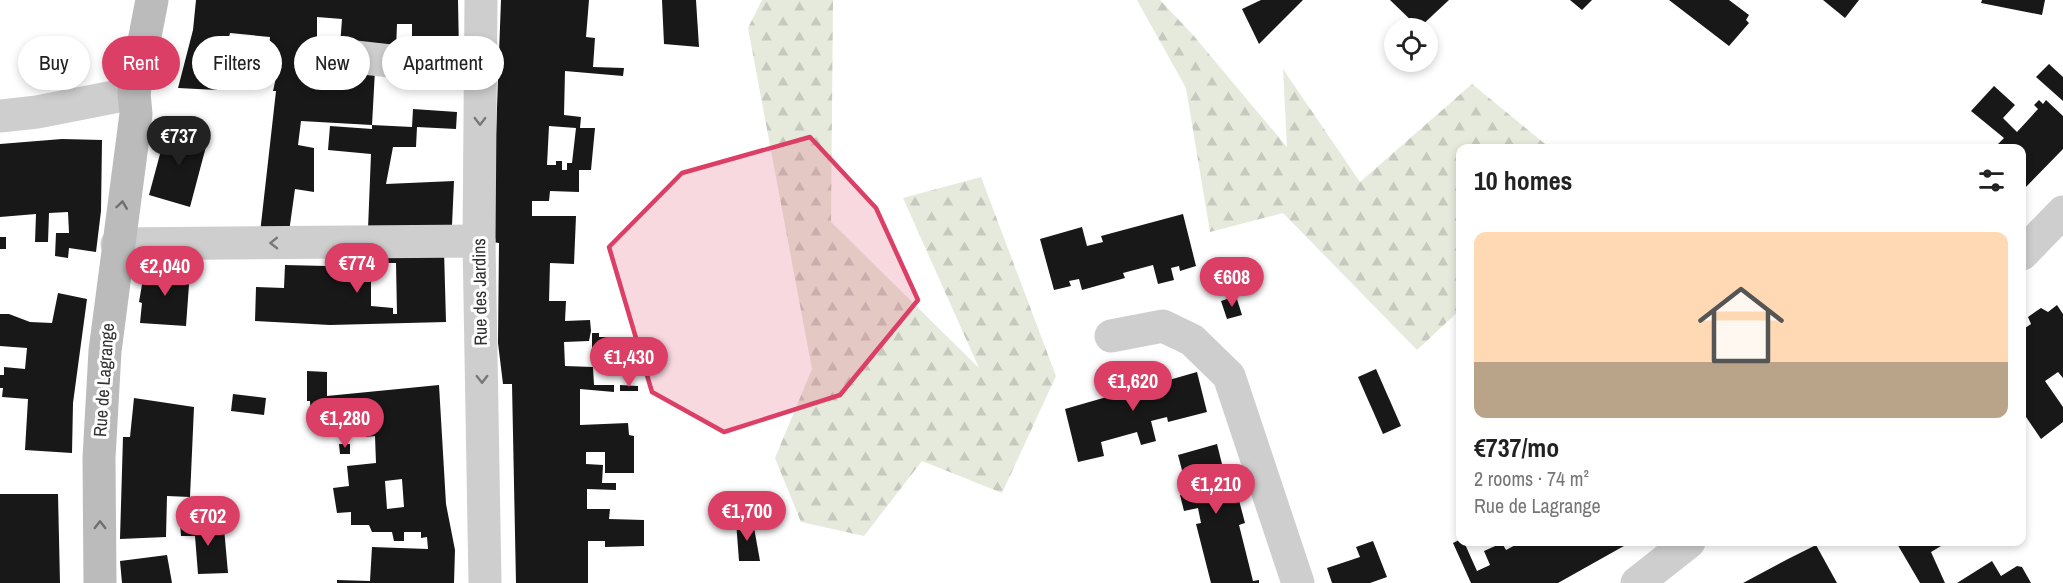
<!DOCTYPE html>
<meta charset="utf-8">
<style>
:root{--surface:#fff;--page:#f6f6f6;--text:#222;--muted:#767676;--accent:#dc3f66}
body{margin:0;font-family:"Archivo Narrow",sans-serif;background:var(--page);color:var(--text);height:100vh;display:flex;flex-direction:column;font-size:22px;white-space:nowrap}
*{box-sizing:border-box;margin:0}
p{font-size:20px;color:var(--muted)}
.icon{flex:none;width:33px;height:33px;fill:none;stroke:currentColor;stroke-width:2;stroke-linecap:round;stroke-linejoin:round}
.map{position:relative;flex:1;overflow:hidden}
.panel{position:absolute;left:1456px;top:144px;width:570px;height:402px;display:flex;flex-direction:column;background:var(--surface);border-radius:12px;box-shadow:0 3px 9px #0003}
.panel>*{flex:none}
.hud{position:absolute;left:18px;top:36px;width:570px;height:54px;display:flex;gap:12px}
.fabs{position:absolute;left:1384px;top:18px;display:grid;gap:12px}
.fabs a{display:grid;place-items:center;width:54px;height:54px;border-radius:50%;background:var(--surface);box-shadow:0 3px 9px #0003;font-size:30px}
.price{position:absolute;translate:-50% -51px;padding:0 14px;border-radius:21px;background:var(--accent);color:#fff;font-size:20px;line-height:39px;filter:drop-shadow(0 2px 3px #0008)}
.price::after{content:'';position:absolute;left:50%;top:36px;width:18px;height:14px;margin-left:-9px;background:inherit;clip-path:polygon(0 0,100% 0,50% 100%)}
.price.selected{background:#222;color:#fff}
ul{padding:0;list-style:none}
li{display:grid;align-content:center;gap:12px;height:318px;padding:0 18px}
li span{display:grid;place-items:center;height:186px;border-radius:12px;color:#555}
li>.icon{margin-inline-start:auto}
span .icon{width:108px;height:108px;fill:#fffc;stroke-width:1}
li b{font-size:26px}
h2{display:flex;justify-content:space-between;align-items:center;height:72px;padding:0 18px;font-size:26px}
.tag{padding:0 21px;border-radius:27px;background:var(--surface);box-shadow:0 3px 9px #0003;font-size:21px;line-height:54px}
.tag.selected{background:var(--accent);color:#fff}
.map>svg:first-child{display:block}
.forest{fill:url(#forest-firs)}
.building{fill:#181818;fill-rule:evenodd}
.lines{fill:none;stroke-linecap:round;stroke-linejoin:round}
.street{stroke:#cecece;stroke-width:33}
.secondary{stroke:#bbb;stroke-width:33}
.oneway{stroke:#787878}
.oneway2{stroke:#6f6f6f}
.marked{fill:#dc3f66;fill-opacity:0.2;stroke:#dc3f66;stroke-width:4.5;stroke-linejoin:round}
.labels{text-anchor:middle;stroke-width:6;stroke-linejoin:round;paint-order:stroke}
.street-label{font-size:18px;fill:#313131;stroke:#fff}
</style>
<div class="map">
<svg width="2063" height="583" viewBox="0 0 2063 583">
<defs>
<pattern id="forest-firs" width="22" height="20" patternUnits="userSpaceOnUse" patternTransform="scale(1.5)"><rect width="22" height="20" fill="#e6eadd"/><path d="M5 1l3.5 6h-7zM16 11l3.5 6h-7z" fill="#c6c9be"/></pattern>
</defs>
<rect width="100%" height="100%" fill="#fff"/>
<g class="forest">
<polygon points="762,0 833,0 831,222 979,368 903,198 981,177 1056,376 1002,493 922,461 864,536 801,522 775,458 812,369 748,28"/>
<polygon points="1137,0 1160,0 1193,35 1287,147 1283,69 1360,182 1472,84 1550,148 1461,148 1461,309 1417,350 1283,213 1210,232 1186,88"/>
</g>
<g class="building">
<polygon points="196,0 458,0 459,53 406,50 409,42 412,43 412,24 397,24 396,49 340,46 342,19 317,17 317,46 305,47 305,52 326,52 325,67 375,70 372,125 412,127 413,109 457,112 456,129 417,127 416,147 393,147 386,184 454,181 452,225 368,229 371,154 328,150 330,126 372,129 372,125 301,121 298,145 314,148 314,192 295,189 289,232 260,233 276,91 273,91 277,73 267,71 270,37 230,33 217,90 178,88 193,30"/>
<path d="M501 0H589L586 37 595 38 593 67 624 68 623 76 565 71 564 115 581 117 580 128H595L591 170H579V192L550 191 549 201H532V216H576L574 264 550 263 549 301H566L565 321 590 320 591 331 589 341 564 342 565 366 593 367 594 385H614V392L580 389V425L628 423 629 435 634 436V473H605V452H586V464L603 465 602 483H616V490L587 489V509H610L609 519 644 520V546L605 547V541H588V583H516L512 384H503L498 343 499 243 492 242ZM549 126 576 128 572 163H567V170H562V161H556V165H547Z"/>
<polygon points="662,0 696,0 699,47 664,44"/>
<polygon points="1261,0 1303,0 1259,44 1242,9"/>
<polygon points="1390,0 1449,0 1419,28"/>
<polygon points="1570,0 1592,0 1582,10"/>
<polygon points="1669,0 1729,0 1749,15 1746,20 1749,23 1729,46"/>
<polygon points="1823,0 1859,0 1845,18"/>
<polygon points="1982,0 2045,0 2042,15 1981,3"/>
<polygon points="2049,64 2063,77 2063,101 2036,77"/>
<polygon points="1994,86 2015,105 2003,118 2017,132 2038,109 2034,105 2039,100 2043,104 2046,100 2063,116 2063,149 2022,191 2022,148 1994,148 2004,138 1971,111"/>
<polygon points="167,128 208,139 190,207 149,195"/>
<polygon points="62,139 102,140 101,211 96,252 69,248 68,258 55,256 56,233 69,233 68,212 49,213 48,242 35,242 36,214 0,217 0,144"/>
<polygon points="1183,214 1196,266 1180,271 1179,266 1171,268 1174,280 1158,284 1153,265 1123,273 1125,278 1082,290 1079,279 1069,281 1071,286 1054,290 1040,239 1082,227 1087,246 1103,242 1101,236"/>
<rect x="0" y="237" width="6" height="12"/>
<polygon points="444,250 446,322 330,325 255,321 256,287 284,288 285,265 368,267 371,270 371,306 393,308 393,314 397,314 396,263 369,263 364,258"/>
<polygon points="145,267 190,271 186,326 140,323 142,303 139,302"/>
<polygon points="58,293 87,299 73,403 72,453 25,450 28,399 2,397 3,388 0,388 0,375 4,375 4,367 25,369 27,348 0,346 0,314 9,314 30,322 52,323"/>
<polygon points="1236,296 1242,315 1227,319 1221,301"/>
<polygon points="2057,305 2063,314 2063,378 2058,372 2045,381 2063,407 2063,422 2041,439 2022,411 2022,330 2031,324 2028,317 2035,312 2041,308 2048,312"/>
<polygon points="592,333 599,333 599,337 612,337 611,351 592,350"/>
<polygon points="1376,369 1401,426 1383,434 1358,377"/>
<path d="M307 371 327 372V396L439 385 446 504 455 550 454 583H337V580L370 581 372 547 428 549 427 537 421 538V532H404V541H394L392 532H372L369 525H351V512L337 513 333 488 349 486 347 466 376 463 375 436 366 437 365 427 311 424 310 401H307ZM402 479 404 507 387 509 385 481Z"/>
<polygon points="1197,372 1207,412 1168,422 1167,417 1151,421 1156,441 1141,445 1137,432 1101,442 1104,456 1078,462 1065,409 1117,394 1115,388 1125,385 1167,373 1169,380"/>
<polygon points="620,385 638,386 638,391 620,391"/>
<polygon points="233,394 266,398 264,415 231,411"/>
<polygon points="134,398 194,407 190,497 167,496 166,537 120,539 123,437 130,437"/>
<polygon points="339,444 350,444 350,454 340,454"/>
<polygon points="1217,444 1224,472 1231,470 1245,523 1239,525 1253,581 1259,580 1259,583 1211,583 1196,524 1201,523 1198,508 1184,511 1180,495 1188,493 1178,455"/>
<polygon points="0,494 58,494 60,583 0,583"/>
<polygon points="736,521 753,522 760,561 739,561"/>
<polygon points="180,522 211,522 211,528 224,528 228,573 198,574 195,536 181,536"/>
<polygon points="1461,539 1464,542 1477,571 1490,565 1484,551 1502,543 1506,550 1521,542 1631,542 1558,583 1471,583 1453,543"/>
<polygon points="1373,541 1387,577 1370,583 1332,583 1327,568 1360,557 1356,547"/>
<polygon points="1896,542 1938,542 1941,546 1931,552 1945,583 1920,583"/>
<polygon points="1816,545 1837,583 1743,583 1788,559"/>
<polygon points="167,555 172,583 122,583 120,561"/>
<polygon points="1992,561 2001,576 2017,566 2022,567 2031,583 1957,583"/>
</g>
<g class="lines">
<g class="street">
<polyline points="481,0 479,241 485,583"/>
<polyline points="337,55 480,71"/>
<polyline points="0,116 37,112 134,93"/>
<polyline points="117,244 479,241"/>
<polyline points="2022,254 2063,212"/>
<polyline points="1111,336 1163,326 1192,340 1229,376 1298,583"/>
<polyline points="1637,583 1689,542"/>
</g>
<polyline class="secondary" points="100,583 99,458 105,351 136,114 134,93 152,0"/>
</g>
<defs><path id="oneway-chevron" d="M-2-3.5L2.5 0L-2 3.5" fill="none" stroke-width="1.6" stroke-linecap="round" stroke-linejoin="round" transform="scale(1.5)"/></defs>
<g class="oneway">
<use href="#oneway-chevron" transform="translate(480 121) rotate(90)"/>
<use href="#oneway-chevron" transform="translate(274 243) rotate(179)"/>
<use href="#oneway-chevron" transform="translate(482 379) rotate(89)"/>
</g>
<g class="oneway2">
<use href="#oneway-chevron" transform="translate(122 205) rotate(-82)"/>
<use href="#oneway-chevron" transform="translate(100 525) rotate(-90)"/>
</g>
<path class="marked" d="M810 137 876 208 918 300 840 395 724 432 652 392 609 247 682 173Z"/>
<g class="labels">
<g class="street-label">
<text transform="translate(480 292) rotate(-91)" y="6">Rue des Jardins</text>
<text transform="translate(104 380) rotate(-86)" y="6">Rue de Lagrange</text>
</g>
</g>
</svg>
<div class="fabs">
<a><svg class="icon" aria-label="locate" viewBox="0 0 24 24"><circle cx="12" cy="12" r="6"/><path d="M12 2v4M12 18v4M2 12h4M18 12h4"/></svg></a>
</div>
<b class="price selected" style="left:179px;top:167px">€737</b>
<b class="price" style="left:357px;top:294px">€774</b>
<b class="price" style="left:165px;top:297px">€2,040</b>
<b class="price" style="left:1232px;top:308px">€608</b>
<b class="price" style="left:629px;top:388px">€1,430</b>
<b class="price" style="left:1133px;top:412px">€1,620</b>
<b class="price" style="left:345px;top:449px">€1,280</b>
<b class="price" style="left:1216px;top:515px">€1,210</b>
<b class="price" style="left:747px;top:542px">€1,700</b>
<b class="price" style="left:208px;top:547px">€702</b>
<div class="hud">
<a class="tag">Buy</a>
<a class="tag selected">Rent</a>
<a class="tag">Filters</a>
<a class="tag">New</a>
<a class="tag">Apartment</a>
</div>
<section class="panel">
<h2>10 homes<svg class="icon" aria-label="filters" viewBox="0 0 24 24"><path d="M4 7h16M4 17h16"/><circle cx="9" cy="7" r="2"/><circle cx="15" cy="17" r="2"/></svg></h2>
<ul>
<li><span style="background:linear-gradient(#ffd9b3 70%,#b9a48a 0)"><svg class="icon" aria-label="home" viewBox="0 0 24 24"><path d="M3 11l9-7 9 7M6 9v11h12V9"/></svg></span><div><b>€737/mo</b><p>2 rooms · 74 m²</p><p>Rue de Lagrange</p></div></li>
</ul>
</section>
</div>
